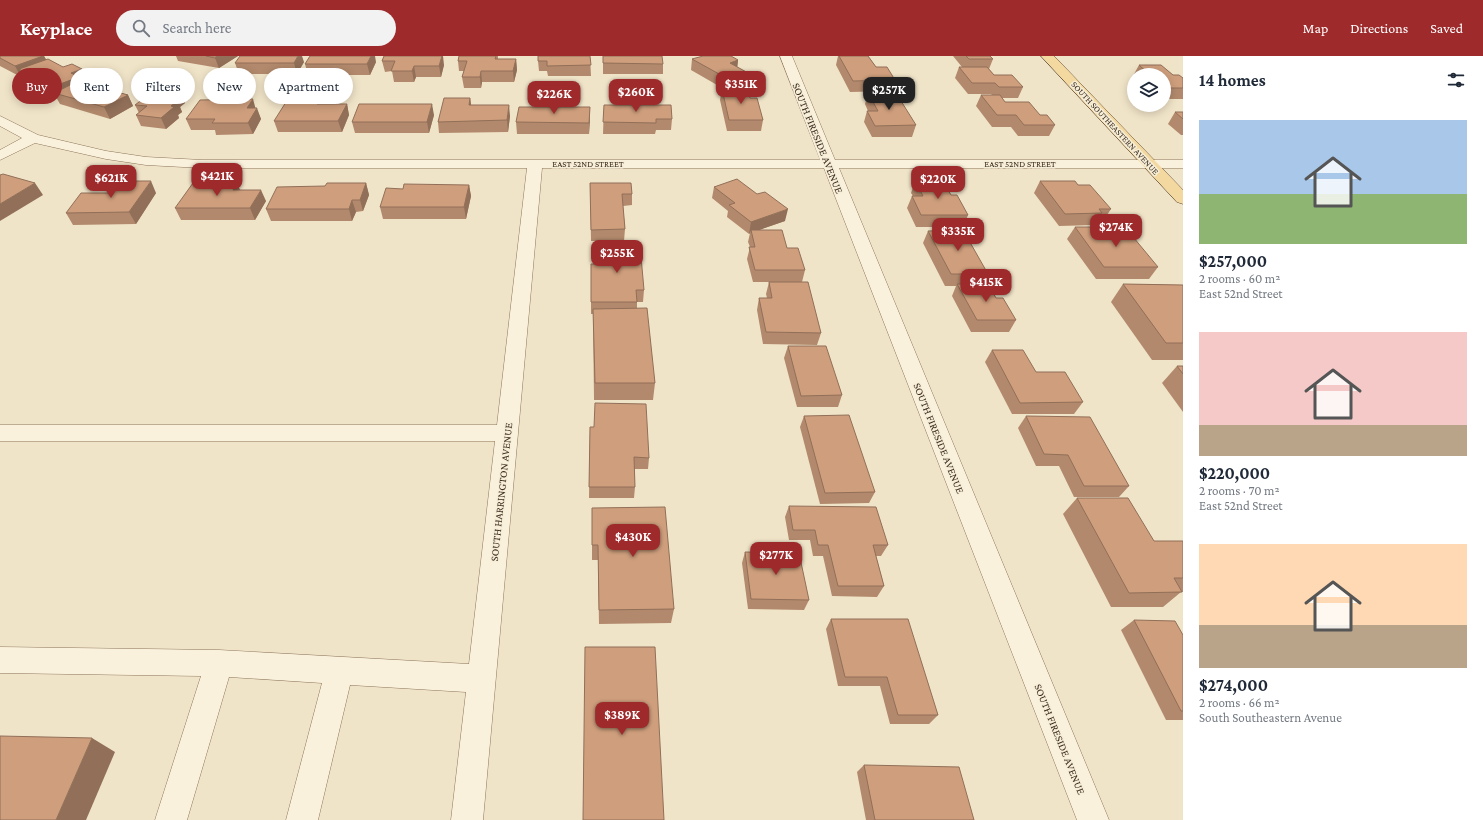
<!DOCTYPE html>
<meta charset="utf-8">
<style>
:root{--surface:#fff;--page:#f2f2f3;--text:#1f2937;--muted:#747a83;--accent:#9e2a2b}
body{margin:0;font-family:"Crimson Pro",serif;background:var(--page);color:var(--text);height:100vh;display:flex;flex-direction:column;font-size:15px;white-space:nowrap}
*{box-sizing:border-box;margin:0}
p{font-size:13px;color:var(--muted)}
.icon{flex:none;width:22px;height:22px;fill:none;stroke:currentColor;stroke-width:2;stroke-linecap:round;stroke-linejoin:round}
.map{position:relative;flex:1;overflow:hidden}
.details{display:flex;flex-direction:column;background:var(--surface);width:300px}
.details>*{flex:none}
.hud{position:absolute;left:12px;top:12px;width:380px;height:36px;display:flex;gap:8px}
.buttons{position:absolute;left:1127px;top:12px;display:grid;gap:8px}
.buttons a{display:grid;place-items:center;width:44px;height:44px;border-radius:50%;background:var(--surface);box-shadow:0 2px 10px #0003;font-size:20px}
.price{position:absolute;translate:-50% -34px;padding:0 9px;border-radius:8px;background:var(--accent);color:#fff;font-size:13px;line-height:26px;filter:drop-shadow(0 1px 2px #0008)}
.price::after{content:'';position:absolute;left:50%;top:24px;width:12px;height:9px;margin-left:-6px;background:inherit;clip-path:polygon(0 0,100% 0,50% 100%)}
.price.active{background:#222;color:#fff}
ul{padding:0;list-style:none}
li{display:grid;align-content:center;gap:8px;height:212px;padding:0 16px}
li span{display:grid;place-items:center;height:124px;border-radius:0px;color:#555}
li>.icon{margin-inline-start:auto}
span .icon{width:72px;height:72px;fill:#fffc;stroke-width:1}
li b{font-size:17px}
h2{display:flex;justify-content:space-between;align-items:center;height:48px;padding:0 16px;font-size:17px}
.chip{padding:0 14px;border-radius:18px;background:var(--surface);box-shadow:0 2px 10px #0003;font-size:14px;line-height:36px}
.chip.active{background:var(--accent);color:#fff}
header{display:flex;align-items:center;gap:24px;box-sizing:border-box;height:56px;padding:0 20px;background:var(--accent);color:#fff}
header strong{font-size:19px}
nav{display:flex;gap:22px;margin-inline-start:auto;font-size:14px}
.search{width:280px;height:36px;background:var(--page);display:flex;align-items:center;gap:10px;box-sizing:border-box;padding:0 14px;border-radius:22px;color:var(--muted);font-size:15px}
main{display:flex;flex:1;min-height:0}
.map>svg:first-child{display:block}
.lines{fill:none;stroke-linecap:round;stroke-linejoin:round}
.minor-casing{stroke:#8d765c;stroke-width:1}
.major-casing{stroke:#5b4430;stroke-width:1}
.minor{fill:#faf1dc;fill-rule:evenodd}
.major{fill:#f3d9a0;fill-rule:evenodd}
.wall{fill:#b2896c}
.shaded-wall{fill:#916f58}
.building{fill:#cf9f7d;stroke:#916f58}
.labels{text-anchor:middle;stroke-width:3;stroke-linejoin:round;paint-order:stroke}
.far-street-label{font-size:9px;fill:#3d2e20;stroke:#f7eed8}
.street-label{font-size:11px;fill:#3d2e20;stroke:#f7eed8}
</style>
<header>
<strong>Keyplace</strong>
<div class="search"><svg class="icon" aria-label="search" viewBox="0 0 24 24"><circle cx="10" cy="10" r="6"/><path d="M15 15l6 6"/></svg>Search here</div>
<nav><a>Map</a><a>Directions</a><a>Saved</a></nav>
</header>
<main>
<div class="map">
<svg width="1183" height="764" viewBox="0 0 1183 764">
<rect width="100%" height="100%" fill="#f0e4c8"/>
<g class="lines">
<g class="minor-casing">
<polygon id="minor" points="780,0 792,0 835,104 1183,104 1183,112 839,112 1109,764 1077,764 824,112 542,112 483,764 451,764 466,636 350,629 318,764 286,764 322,627 229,621 187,764 155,764 201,620 0,617 0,591 219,594 469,608 495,385 0,385 0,369 497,369 527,112 202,112 146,109 106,103 35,87 0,104 0,94 22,82 0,70 0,60 38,79 106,95 146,101 202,104 820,104"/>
</g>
<g class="major-casing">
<polygon id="major" points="1041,0 1054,0 1183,134 1183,148 1177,146"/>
</g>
<use href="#minor" class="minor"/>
<use href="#major" class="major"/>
</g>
<g class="wall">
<polygon points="0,0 44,0 46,4 87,24 82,26 128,39 133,50 110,63 60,48 56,41 26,24 23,20 21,21 0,10"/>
<polygon points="176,0 238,0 219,12 178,5"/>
<polygon points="384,0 444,9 441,21 416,21 414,26 394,26 392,15 385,16 382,5"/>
<polygon points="459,0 498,0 498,3 516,3 517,14 514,26 482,26 481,32 464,32 462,21 464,15 459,15 458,5"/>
<polygon points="590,0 591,20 548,20 547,15 539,15 538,5"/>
<polygon points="603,0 663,8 663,18 603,18"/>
<polygon points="838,0 868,0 876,11 895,24 892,35 850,36 836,9"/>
<polygon points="953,0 990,0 993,3 989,13 994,19 1023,31 1018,42 1002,42 1005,46 1040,59 1055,69 1049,80 1018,80 1011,71 992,71 976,50 981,39 992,39 991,38 968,38 955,22 959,11 962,11"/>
<polygon points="692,3 738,4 737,11 748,28 736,33 750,42 763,64 761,75 727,75 720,44 722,33 724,33 691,14"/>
<polygon points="304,6 297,18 239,18 235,7"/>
<polygon points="376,6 370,19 308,19 305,8"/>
<polygon points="1139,9 1183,22 1183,43 1164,43 1164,19 1134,19 1134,21 1133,20"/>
<polygon points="180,36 185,47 180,51 182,56 178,59 179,62 166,73 141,70 136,59 139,57 135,49"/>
<polygon points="868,37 916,69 912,81 872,81 864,66 867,55 868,55 865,48"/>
<polygon points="470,42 471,49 510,60 508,76 439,77 438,66"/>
<polygon points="319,48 347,48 349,59 342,76 278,76 274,65"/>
<polygon points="604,49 672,63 671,74 656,74 655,78 603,78"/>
<polygon points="590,51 589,78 517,78 516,66"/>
<polygon points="256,52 261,63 253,78 216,79 215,74 191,74 186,63"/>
<polygon points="1175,56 1183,56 1183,79 1181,79 1168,68"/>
<polygon points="434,59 429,77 355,77 352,66"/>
<polygon points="915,125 951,139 968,159 963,171 916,171 907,152 912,140 913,140 911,137"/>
<polygon points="1040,125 1078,129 1111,153 1103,165 1097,165 1095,169 1059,170 1034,137"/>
<polygon points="237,127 240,134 266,145 255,164 181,164 175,152"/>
<polygon points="366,127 369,139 363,155 356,156 352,165 271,165 266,153"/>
<polygon points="590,127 632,138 632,149 623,150 625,173 624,185 591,185"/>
<polygon points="469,129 471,140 466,163 383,163 380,151 403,133"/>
<polygon points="714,131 785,165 758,174 787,192 805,214 802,226 821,277 817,289 763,288 757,254 759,242 767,242 766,238 769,226 753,226 747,203 750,191 748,186 750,177 749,178 727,161 728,155 712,142"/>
<polygon points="113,137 156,137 136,168 73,169 66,157"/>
<polygon points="1075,171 1158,211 1149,223 1096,223 1067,183"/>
<polygon points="928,175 988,218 983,228 1016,264 1009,276 971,276 952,240 956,230 945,230 923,187"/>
<polygon points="591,208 644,234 643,246 637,246 637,253 655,327 653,344 594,344 593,258 591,258"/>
<polygon points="1123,228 1183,229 1183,304 1152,304 1111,246"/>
<polygon points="788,290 842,339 838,351 797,351 784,302"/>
<polygon points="992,294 1036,316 1083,346 1074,358 1012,358 985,306"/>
<polygon points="1177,310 1183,310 1183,356 1162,327"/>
<polygon points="804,360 875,436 869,447 820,448 800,371"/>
<polygon points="1026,360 1129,430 1119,441 1074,441 1059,410 1036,410 1018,372"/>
<polygon points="590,371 649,402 648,413 634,413 635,431 634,442 589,442"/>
<polygon points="1077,442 1154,485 1183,485 1183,536 1181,536 1163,551 1111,551 1063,458"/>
<polygon points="789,450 888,489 881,500 876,500 884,530 877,541 832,540 823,500 813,500 810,484 789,484 785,461"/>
<polygon points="592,452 674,553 671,567 599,568 598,504 592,504"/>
<polygon points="745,496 809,544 804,554 748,553 742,507"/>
<polygon points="831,563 938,659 929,668 890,668 880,630 838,630 826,573"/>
<polygon points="1134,564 1183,579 1183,664 1166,664 1121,574"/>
<polygon points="864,709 974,764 866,764 857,716"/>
</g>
<g class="shaded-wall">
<polygon points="43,0 44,0 50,10 19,13 23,20 21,21 15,10"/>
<polygon points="217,0 238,0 219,12 215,2"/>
<polygon points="298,0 302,0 304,6 297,18 294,7"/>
<polygon points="371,0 375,0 376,6 370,19 367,8"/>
<polygon points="442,0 443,0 444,9 441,21 439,10"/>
<polygon points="516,3 517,14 514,26 513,15"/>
<polygon points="738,4 737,15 730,7"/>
<polygon points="414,10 416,21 414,26 412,15"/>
<polygon points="82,13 87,24 82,26 85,32 55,37 52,31 71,17"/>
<polygon points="481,15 482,26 481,32 480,21"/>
<polygon points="750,18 748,28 728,35 730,24"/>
<polygon points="180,36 185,47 180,51 182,56 178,59 179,62 166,73 161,62 169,44"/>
<polygon points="128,39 133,50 110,63 104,51"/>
<polygon points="470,42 472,54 469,49"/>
<polygon points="253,43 256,54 257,52 261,63 253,78 248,67 247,52"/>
<polygon points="347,48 349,59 342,76 338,65"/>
<polygon points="432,48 434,59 429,77 427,66"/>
<polygon points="509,49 510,60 508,76 507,64"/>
<polygon points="590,51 590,63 589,78 589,67"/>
<polygon points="151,125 156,137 136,168 129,156"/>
<polygon points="35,127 43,139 0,165 0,148"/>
<polygon points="237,127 242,139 233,134"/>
<polygon points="366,127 369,139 363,155 360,144"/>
<polygon points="469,129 471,140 466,163 464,151"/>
<polygon points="261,134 266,145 255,164 250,152"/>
<polygon points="352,144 356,156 352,165 349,153"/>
<polygon points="788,153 785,165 751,177 751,174 750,177 749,178 751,166"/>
<polygon points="92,682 115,696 86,764 56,764"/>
</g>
<g class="building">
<polygon points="0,0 43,0 15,10 0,2"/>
<polygon points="206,0 217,0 215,2"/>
<polygon points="240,0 298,0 294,7 235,7"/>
<polygon points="310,0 371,0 367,8 305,8"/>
<polygon points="384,0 442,0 439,10 414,10 412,15 391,15 395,5 382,5"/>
<polygon points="459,0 496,0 495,3 516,3 513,15 481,15 480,21 462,21 467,5 458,5"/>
<polygon points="538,0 590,0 591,9 547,10 547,5 538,5"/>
<polygon points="603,0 662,0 663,8 603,7"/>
<polygon points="703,0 731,0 738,4 730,7 750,18 730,24 692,3"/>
<polygon points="839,0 868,0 876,11 887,11 895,24 853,25"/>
<polygon points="966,0 990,0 993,3 969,3"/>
<polygon points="48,3 63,11 72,8 82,13 71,17 79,21 52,31 19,13"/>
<polygon points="1139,9 1161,9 1173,19 1179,19 1183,22 1183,32 1164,32 1164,19 1150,19"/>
<polygon points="959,11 987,11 994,19 1012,19 1023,31 999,31 995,27 972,27"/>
<polygon points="78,25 128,39 104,51 54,37"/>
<polygon points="156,33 180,36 169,44 177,45 171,50 174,51 161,62 136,59 147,50 135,49"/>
<polygon points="722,33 747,33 750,42 757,42 763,64 729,64"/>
<polygon points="868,37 896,37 916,69 875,70 867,55 878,55"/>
<polygon points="981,39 1000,39 1005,46 1029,46 1040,59 1047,59 1055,69 1024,69 1016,59 997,59"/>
<polygon points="444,42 470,42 469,49 509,49 507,64 438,66"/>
<polygon points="253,43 247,52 257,52 248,67 212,67 215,63 186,63 200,44"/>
<polygon points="286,46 318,46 317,48 347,48 338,65 274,65"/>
<polygon points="359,48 432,48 427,66 352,66"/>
<polygon points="604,49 671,49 672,63 656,63 656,67 603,66"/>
<polygon points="519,51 590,51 589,67 516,66"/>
<polygon points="1175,56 1183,56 1183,63"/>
<polygon points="3,118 35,127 0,148 0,119"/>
<polygon points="737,123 757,138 765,136 788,153 751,166 729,149 735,147 714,131"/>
<polygon points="122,125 151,125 129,156 66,157 81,137 113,137"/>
<polygon points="915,125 943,125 951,139 957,139 968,159 921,159 912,140 923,140"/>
<polygon points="1040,125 1075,125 1078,129 1090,129 1111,153 1099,153 1102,157 1065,158"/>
<polygon points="193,127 237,127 233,134 261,134 250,152 175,152"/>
<polygon points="327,127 366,127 360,144 352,144 349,153 266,153 277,131 325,130"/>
<polygon points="590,127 631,127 632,138 622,138 625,173 591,174"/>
<polygon points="404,128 469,129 464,151 380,151 386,132 403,133"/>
<polygon points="1075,171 1113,171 1118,176 1129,176 1158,211 1104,211"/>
<polygon points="751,174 782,174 787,192 798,192 805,214 755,214 749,191 755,191"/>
<polygon points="963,174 988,218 951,218 928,175"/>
<polygon points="597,189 640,189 644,234 636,234 637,246 591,246 591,208 597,208"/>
<polygon points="769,226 808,226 821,277 766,276 759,242 772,242"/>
<polygon points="957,228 988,228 996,242 1003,242 1016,264 977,264"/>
<polygon points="1123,228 1183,229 1183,287 1166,287"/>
<polygon points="647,252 655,327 595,327 593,253"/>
<polygon points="788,290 826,290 842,339 801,340"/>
<polygon points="992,294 1023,294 1036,316 1065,316 1083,346 1020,347"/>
<polygon points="1177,310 1183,310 1183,318"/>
<polygon points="595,347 646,348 649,402 634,401 635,431 589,431 590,371 594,371"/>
<polygon points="849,359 875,436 825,437 804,360"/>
<polygon points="1026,360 1090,361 1129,430 1084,430 1068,399 1044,398"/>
<polygon points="1077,442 1128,442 1154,485 1183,485 1183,522 1174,522 1182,536 1129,537"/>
<polygon points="789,450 876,451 888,489 873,489 884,530 838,530 828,489 818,489 815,474 793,474"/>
<polygon points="665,451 674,553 599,554 598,489 592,489 592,452"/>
<polygon points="745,496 799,497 809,544 751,543"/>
<polygon points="831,563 908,563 938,659 898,659 887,621 845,621"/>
<polygon points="1134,564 1175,565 1183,579 1183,655 1181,655"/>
<polygon points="585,591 655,591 664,764 583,764"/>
<polygon points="0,680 92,682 56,764 0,764"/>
<polygon points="864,709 959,711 974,764 875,764"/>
</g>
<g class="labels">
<g class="far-street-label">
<text transform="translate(1115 72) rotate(47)" y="3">SOUTH SOUTHEASTERN AVENUE</text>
<text x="588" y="111">EAST 52ND STREET</text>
<text x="1020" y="111">EAST 52ND STREET</text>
</g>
<g class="street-label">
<text transform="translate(818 82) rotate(68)" y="4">SOUTH FIRESIDE AVENUE</text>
<text transform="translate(939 382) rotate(68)" y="4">SOUTH FIRESIDE AVENUE</text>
<text transform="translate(501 436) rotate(-84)" y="4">SOUTH HARRINGTON AVENUE</text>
<text transform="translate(1060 683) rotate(68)" y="4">SOUTH FIRESIDE AVENUE</text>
</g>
</g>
</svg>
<div class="buttons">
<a><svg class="icon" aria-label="layers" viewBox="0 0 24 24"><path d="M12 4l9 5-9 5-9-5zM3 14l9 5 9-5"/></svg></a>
</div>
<b class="price" style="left:741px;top:49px">$351K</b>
<b class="price active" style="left:889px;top:55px">$257K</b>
<b class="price" style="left:636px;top:57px">$260K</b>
<b class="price" style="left:554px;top:59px">$226K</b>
<b class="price" style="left:217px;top:141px">$421K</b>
<b class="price" style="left:111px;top:143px">$621K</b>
<b class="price" style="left:938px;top:144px">$220K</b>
<b class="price" style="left:1116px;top:192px">$274K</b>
<b class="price" style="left:958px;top:196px">$335K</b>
<b class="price" style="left:617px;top:218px">$255K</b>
<b class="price" style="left:986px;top:247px">$415K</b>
<b class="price" style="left:633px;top:502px">$430K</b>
<b class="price" style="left:776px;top:520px">$277K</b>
<b class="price" style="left:622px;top:680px">$389K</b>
<div class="hud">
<a class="chip active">Buy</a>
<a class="chip">Rent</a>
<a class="chip">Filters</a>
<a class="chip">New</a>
<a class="chip">Apartment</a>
</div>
</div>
<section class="details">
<h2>14 homes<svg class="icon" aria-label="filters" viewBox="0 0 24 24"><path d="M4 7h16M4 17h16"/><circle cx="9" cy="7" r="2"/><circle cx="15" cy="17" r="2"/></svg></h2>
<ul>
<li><span style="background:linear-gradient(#a9c7e8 60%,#8fb573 0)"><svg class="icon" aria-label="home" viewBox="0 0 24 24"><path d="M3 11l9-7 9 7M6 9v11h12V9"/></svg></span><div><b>$257,000</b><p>2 rooms · 60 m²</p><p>East 52nd Street</p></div></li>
<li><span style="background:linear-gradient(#f6c9c9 75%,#b9a48a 0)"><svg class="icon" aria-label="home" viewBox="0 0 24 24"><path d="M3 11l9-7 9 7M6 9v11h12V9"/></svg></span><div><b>$220,000</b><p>2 rooms · 70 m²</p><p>East 52nd Street</p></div></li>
<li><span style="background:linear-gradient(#ffd9b3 65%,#b9a48a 0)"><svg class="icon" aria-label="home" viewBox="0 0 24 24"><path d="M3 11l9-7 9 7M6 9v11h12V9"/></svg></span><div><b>$274,000</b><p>2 rooms · 66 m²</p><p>South Southeastern Avenue</p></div></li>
</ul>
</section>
</main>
